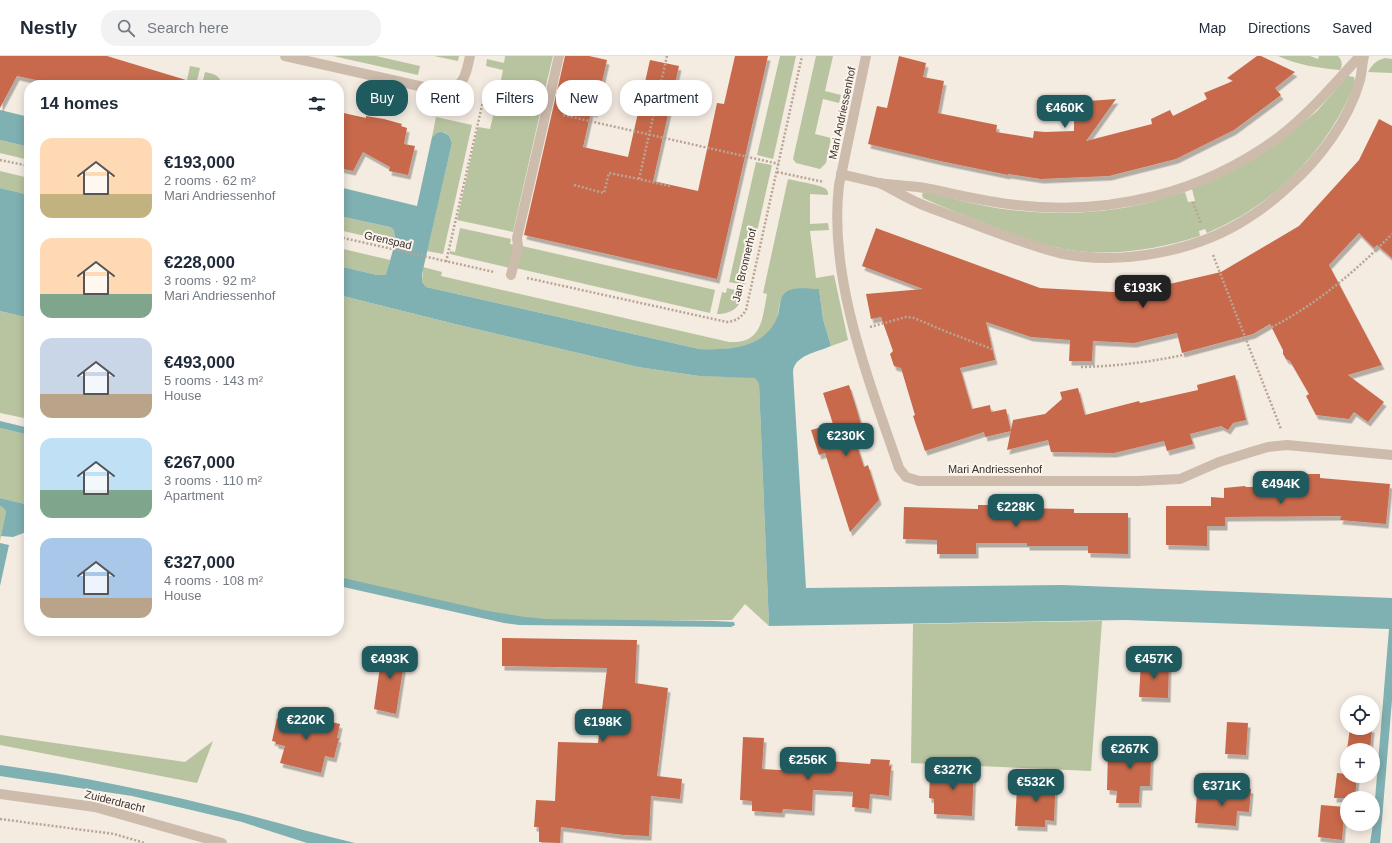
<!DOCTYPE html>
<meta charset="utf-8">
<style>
:root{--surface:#fff;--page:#f2f2f3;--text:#1f2937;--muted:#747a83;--line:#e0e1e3;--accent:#1f5a5e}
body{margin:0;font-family:Arial,sans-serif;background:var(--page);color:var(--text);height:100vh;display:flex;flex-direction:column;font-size:15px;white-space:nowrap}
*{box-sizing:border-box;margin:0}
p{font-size:13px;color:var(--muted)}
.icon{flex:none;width:22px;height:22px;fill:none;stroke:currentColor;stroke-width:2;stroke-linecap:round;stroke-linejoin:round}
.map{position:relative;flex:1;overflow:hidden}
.sheet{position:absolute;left:24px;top:24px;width:320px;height:556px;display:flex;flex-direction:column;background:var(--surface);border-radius:16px;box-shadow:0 2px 10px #0003}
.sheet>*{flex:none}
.banner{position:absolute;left:356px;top:24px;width:380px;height:36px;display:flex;gap:8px}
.fabs{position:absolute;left:1340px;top:639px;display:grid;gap:8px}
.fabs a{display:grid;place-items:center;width:40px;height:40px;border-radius:50%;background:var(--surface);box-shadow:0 2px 10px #0003;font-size:20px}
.price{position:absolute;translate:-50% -34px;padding:0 9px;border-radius:8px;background:var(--accent);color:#fff;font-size:13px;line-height:26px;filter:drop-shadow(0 1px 2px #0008)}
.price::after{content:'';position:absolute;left:50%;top:24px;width:12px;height:9px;margin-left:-6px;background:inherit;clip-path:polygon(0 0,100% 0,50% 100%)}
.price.active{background:#222;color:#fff}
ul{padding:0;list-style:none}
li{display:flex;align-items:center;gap:12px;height:100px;padding:0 16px}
li span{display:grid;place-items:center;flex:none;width:112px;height:80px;border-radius:12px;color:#555}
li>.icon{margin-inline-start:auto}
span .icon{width:48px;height:48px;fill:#fffc;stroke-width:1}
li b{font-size:17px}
h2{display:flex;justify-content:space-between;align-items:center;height:48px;padding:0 16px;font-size:17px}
.tag{padding:0 14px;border-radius:16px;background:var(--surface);box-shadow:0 2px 10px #0003;font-size:14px;line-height:36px}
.tag.active{background:var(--accent);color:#fff}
header{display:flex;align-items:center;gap:24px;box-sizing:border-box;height:56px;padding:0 20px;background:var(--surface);border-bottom:1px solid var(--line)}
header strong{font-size:19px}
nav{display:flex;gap:22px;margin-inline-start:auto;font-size:14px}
.search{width:280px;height:36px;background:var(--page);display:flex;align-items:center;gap:10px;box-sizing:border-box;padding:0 14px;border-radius:16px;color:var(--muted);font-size:15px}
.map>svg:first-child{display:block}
.green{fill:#b8c4a0}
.water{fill:#7fb0b2}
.building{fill:#c8694b;filter:url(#shadow)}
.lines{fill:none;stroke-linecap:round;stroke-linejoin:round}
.path{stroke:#b9a596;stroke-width:2.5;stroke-dasharray:2 2;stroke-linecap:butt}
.minor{stroke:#cdbbac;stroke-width:10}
.labels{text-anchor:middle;stroke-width:4;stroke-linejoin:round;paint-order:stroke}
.street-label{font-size:11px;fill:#3b302b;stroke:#fbf5ee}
</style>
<header>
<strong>Nestly</strong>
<div class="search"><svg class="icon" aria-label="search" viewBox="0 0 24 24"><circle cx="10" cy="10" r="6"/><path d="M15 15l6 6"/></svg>Search here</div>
<nav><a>Map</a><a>Directions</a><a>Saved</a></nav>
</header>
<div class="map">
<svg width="1392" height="787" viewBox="0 0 1392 787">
<defs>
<filter id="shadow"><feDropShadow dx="2.5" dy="4.5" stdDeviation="0" flood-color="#0004"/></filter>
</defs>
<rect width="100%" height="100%" fill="#f4ebe1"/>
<g class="green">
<polygon points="333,0 376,0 420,10 418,19"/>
<polygon points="434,0 459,0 458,5"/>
<polygon points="505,0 553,0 541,50 498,40 503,14 486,10 487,3 504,7"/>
<polygon points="780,0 796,0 773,103 757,99"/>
<polygon points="816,0 833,0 825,35 841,39 839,47 823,43 815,78 831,82 826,107 820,113 796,107 793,103"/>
<path d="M1278 0H1310L1318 3 1319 0H1338C1342 4 1343 9 1340 14 1319 12 1297 9 1278 0Z"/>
<path d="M1385 2 1392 3V17L1368 16C1372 9 1376 4 1385 2Z"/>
<polygon points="190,10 200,12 196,29 186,29"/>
<path d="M205 16C213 18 221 19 221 29H202Z"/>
<path d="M1348 20 1354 21C1357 28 1348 42 1345 49 1315 107 1267 152 1207 177L1205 173 1199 175 1200 180C1152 195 1101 203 1051 190 1027 184 1005 175 982 166 962 158 942 151 923 142L922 138 925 136C948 141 972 148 996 152 1043 159 1092 159 1138 149 1154 146 1169 140 1185 136L1188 146 1195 145 1192 133 1289 78 1317 55Z"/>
<polygon points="496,47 540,57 513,176 457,164 478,71 490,73"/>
<path d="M436 61 472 69 443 198 427 195 452 87C449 74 441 74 432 81Z"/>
<polygon points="0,84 29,91 29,104 0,97"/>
<polygon points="756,106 772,109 745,229 729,226"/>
<polygon points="0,115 29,122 29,139 0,132"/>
<path d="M788 123C795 125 822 129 826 133 828 135 828 137 828 139L810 138V168L828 167 829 174 810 175 816 222 834 219 848 284 831 290 823 263 819 233H792C789 236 783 240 781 244 778 250 779 258 776 265 761 294 727 294 699 293L426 231 422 226 423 211 442 216 441 220 729 286C762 288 762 264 767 238L763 237Z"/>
<polygon points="339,160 390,171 394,174 395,187 339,174"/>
<polygon points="460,172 511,183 510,188 515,189 510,212 450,198 450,195 455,196"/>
<polygon points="522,190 715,234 710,257 516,212"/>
<polygon points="339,192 390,204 387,219 377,219 339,210"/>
<path d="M727 232 743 236C742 251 731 258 717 258L722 236 726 237Z"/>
<polygon points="339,239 459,269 638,311 699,320 755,321 759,328 769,570 745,548 732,564 598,565 533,563 488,557 339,524"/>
<polygon points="0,255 29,262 29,363 0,357"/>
<polygon points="0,372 29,379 29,449 0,442"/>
<polygon points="0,450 2,451 6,455 0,485"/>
<polygon points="1102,565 1091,715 911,707 913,568"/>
<polygon points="0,679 185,706 213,685 197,727 0,689"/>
</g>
<g class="water">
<polygon points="0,54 29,61 29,91 0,84"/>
<path d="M441 76C448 77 450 80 452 87L422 218V226L426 231 699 293C729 294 766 293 778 259 780 252 779 241 786 236 794 230 809 233 819 233L823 263 831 290C818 296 794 299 793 316L806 532 1062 529 1392 542V644L1380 787H1370L1373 768 1389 573 1125 564 769 570 759 328 755 322 699 320 638 311 459 269 339 239V210L377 219H386L395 187 394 174 390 171 339 160V131L417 150 432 81 437 77Z"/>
<polygon points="0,132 29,139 29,262 0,255"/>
<polygon points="0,365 29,372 29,379 0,372"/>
<polygon points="0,442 29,449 29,475 13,481 1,480 6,455 2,451 0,450"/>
<polygon points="0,487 9,489 0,530"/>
<polygon points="339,521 488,555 525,561 546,563 714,565 734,566 735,569 731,571 519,569 504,567 339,530"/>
<path d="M0 709C81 720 162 737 241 757 279 767 317 778 355 787H307L242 766 132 740 0 720Z"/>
</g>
<g class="building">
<polygon points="0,0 107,0 186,24 185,29 45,29 45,26 17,20 0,52"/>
<polygon points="565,0 589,0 607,4 595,57 591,56 583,91 628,101 650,4 679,10 653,125 698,135 717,47 724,48 735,0 768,0 717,223 524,179"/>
<polygon points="899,0 926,7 923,21 944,25 938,57 997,69 996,76 1033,82 1034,75 1045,76 1074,75 1074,46 1116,43 1086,85 1152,68 1151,63 1170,54 1173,60 1207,43 1204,37 1233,25 1227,22 1257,0 1261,0 1295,16 1275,32 1281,39 1234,74 1176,103 1109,120 1041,123 1015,119 1008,118 1008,119 940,105 868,88 877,50 887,52"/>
<polygon points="339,56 366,62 366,60 384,63 402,68 401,70 407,72 404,88 415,90 408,119 389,115 390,111 363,96 353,115 339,112"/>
<polygon points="1379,63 1392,70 1392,202 1377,189 1374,192 1359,177 1329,209 1382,309 1348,319 1384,346 1368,366 1354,356 1349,363 1316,359 1306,340 1309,338 1290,305 1286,303 1283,298 1283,294 1270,268 1253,278 1182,297 1177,277 1134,287 1093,285 1092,305 1069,305 1070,284 1031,281 986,266 995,304 960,312 972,353 990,349 991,356 1006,353 1011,375 985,381 984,376 925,395 913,360 915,359 901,312 894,310 890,298 893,295 881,261 871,263 866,238 923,233 862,210 876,172 1040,232 1131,237 1221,216 1299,170 1359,104"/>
<polygon points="1235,319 1246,364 1233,367 1228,374 1221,370 1190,378 1193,388 1167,395 1164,385 1114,397 1051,396 1048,384 1007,394 1013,364 1045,358 1062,343 1060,336 1078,332 1085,359 1139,345 1140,347 1198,334 1197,329"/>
<polygon points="849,329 856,351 861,368 851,371 864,411 868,409 879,444 850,476 825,397 819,399 811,374 833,368 823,337"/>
<polygon points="1281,418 1320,418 1320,422 1390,428 1386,468 1340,464 1341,460 1225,461 1225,470 1207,470 1207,490 1166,489 1166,450 1211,450 1211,441 1224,442 1224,432 1245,430 1246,431 1281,431"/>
<polygon points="978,449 1013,449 1013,452 1074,453 1074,457 1128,457 1128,498 1088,497 1088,490 1027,490 1027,487 976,487 976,498 937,498 937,484 903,483 904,451 978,453"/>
<polygon points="502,582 637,584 635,627 668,632 657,720 682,723 680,743 651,740 649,780 624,779 561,771 560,787 539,786 539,771 534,771 536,744 555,745 558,686 598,687 607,612 502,610"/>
<polygon points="383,590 406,594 396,658 374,653"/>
<polygon points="1141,606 1169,607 1168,642 1139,641"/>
<polygon points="286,655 340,668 337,682 339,682 334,702 325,700 321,717 280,707 285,690 276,688 276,686 272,685 277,662 284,664"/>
<polygon points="1227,666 1248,667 1246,699 1225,698"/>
<polygon points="1350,672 1372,672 1370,694 1347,694"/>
<polygon points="743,681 764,682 762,713 814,716 814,704 870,708 871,703 890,704 889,710 891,710 889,740 870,738 869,753 852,751 853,736 813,734 812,755 783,753 782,757 752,755 752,745 740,744"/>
<polygon points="1136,681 1152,681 1150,730 1140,730 1139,747 1116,747 1117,735 1107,734 1108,696 1118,697"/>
<polygon points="949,708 974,710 972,760 934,758 934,743 929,742 930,718 948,719"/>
<polygon points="1337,717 1347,718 1347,720 1357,720 1355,742 1334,742"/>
<polygon points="1038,718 1056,719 1054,765 1045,764 1045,771 1015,770 1017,731 1032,732 1032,728 1037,728"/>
<polygon points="1231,731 1251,733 1249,756 1237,755 1236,770 1195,767 1197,737 1230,740"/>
<polygon points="1321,749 1345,751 1342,784 1318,781"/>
</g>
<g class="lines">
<g class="path">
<polyline points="667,0 639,123 670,130"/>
<polyline points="563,59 779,108"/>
<polyline points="0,104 29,110"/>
<polyline points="777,116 824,126"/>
<polyline points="574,129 604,137 609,117 639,123"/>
<polyline points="1193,146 1201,168"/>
<polyline points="339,181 494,216"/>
<polyline points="1213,199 1281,373"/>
<polyline points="446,206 484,41 531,51"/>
<path d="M527 222 727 266C736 265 741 262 746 254L802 0"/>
<polyline points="870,271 906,261 914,262 947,276 992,293"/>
<path d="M1081 311C1127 310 1172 303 1216 291 1235 286 1253 281 1270 272 1316 249 1356 215 1392 178"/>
<polyline points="0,763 114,778 145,787"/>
</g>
<g class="minor">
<path d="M285 0 437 34C464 34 465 22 470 0"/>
<path d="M866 0 839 129C828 222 869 325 899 412L906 421 919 425H1138L1180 423 1219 406 1251 396 1268 391 1287 389 1392 399"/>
<path d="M841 118C853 121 866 124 879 127 896 130 913 129 930 133 959 139 987 146 1016 149 1110 160 1203 137 1279 81 1309 58 1334 28 1360 0"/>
<path d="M880 127C894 134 908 143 923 149 941 156 961 163 979 170 1006 180 1032 190 1059 197 1120 210 1196 196 1248 162 1263 153 1276 142 1288 131 1319 104 1349 64 1360 24 1362 16 1362 8 1364 0"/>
<polyline points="511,219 518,190 517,182 559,0"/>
<polyline points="0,738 95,751 222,787"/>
</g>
</g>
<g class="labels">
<g class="street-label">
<text transform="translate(842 57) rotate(-78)" y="4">Mari Andriessenhof</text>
<text transform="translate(388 184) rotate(13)" y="4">Grenspad</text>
<text transform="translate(744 209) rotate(-77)" y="4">Jan Bronnerhof</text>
<text x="995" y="417">Mari Andriessenhof</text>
<text transform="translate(115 745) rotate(14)" y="4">Zuiderdracht</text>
</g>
</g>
</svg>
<div class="fabs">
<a><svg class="icon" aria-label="locate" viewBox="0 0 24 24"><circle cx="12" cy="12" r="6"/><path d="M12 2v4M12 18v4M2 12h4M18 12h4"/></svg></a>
<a>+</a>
<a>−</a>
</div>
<b class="price" style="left:1065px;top:73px">€460K</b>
<b class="price active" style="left:1143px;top:253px">€193K</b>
<b class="price" style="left:846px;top:401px">€230K</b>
<b class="price" style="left:1281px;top:449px">€494K</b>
<b class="price" style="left:1016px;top:472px">€228K</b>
<b class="price" style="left:390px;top:624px">€493K</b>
<b class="price" style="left:1154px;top:624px">€457K</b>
<b class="price" style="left:306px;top:685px">€220K</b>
<b class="price" style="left:603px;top:687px">€198K</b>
<b class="price" style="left:1130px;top:714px">€267K</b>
<b class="price" style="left:808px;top:725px">€256K</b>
<b class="price" style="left:953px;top:735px">€327K</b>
<b class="price" style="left:1036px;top:747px">€532K</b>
<b class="price" style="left:1222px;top:751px">€371K</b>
<div class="banner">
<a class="tag active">Buy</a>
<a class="tag">Rent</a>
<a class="tag">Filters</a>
<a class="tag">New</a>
<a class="tag">Apartment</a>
</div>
<section class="sheet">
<h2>14 homes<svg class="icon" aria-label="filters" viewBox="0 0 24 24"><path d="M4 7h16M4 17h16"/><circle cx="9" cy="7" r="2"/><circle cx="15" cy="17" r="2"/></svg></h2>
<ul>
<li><span style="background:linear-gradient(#ffd9b3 70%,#c2b280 0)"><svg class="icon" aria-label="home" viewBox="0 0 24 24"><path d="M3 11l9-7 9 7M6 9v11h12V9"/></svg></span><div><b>€193,000</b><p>2 rooms · 62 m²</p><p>Mari Andriessenhof</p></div></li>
<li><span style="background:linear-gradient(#ffd9b3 70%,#7fa58c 0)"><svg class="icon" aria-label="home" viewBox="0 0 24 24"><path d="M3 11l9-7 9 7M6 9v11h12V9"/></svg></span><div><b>€228,000</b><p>3 rooms · 92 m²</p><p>Mari Andriessenhof</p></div></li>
<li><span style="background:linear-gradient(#c9d6e8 70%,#b9a48a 0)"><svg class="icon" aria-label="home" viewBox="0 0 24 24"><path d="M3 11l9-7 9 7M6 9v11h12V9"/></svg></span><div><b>€493,000</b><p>5 rooms · 143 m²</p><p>House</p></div></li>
<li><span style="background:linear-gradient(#bfe0f5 65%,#7fa58c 0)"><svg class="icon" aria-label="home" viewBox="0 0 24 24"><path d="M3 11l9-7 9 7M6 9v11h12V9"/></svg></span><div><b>€267,000</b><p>3 rooms · 110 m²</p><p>Apartment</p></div></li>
<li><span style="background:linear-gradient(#a9c7e8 75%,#b9a48a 0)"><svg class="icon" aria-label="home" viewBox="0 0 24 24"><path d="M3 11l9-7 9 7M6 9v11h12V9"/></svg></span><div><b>€327,000</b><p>4 rooms · 108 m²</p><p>House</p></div></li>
</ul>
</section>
</div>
